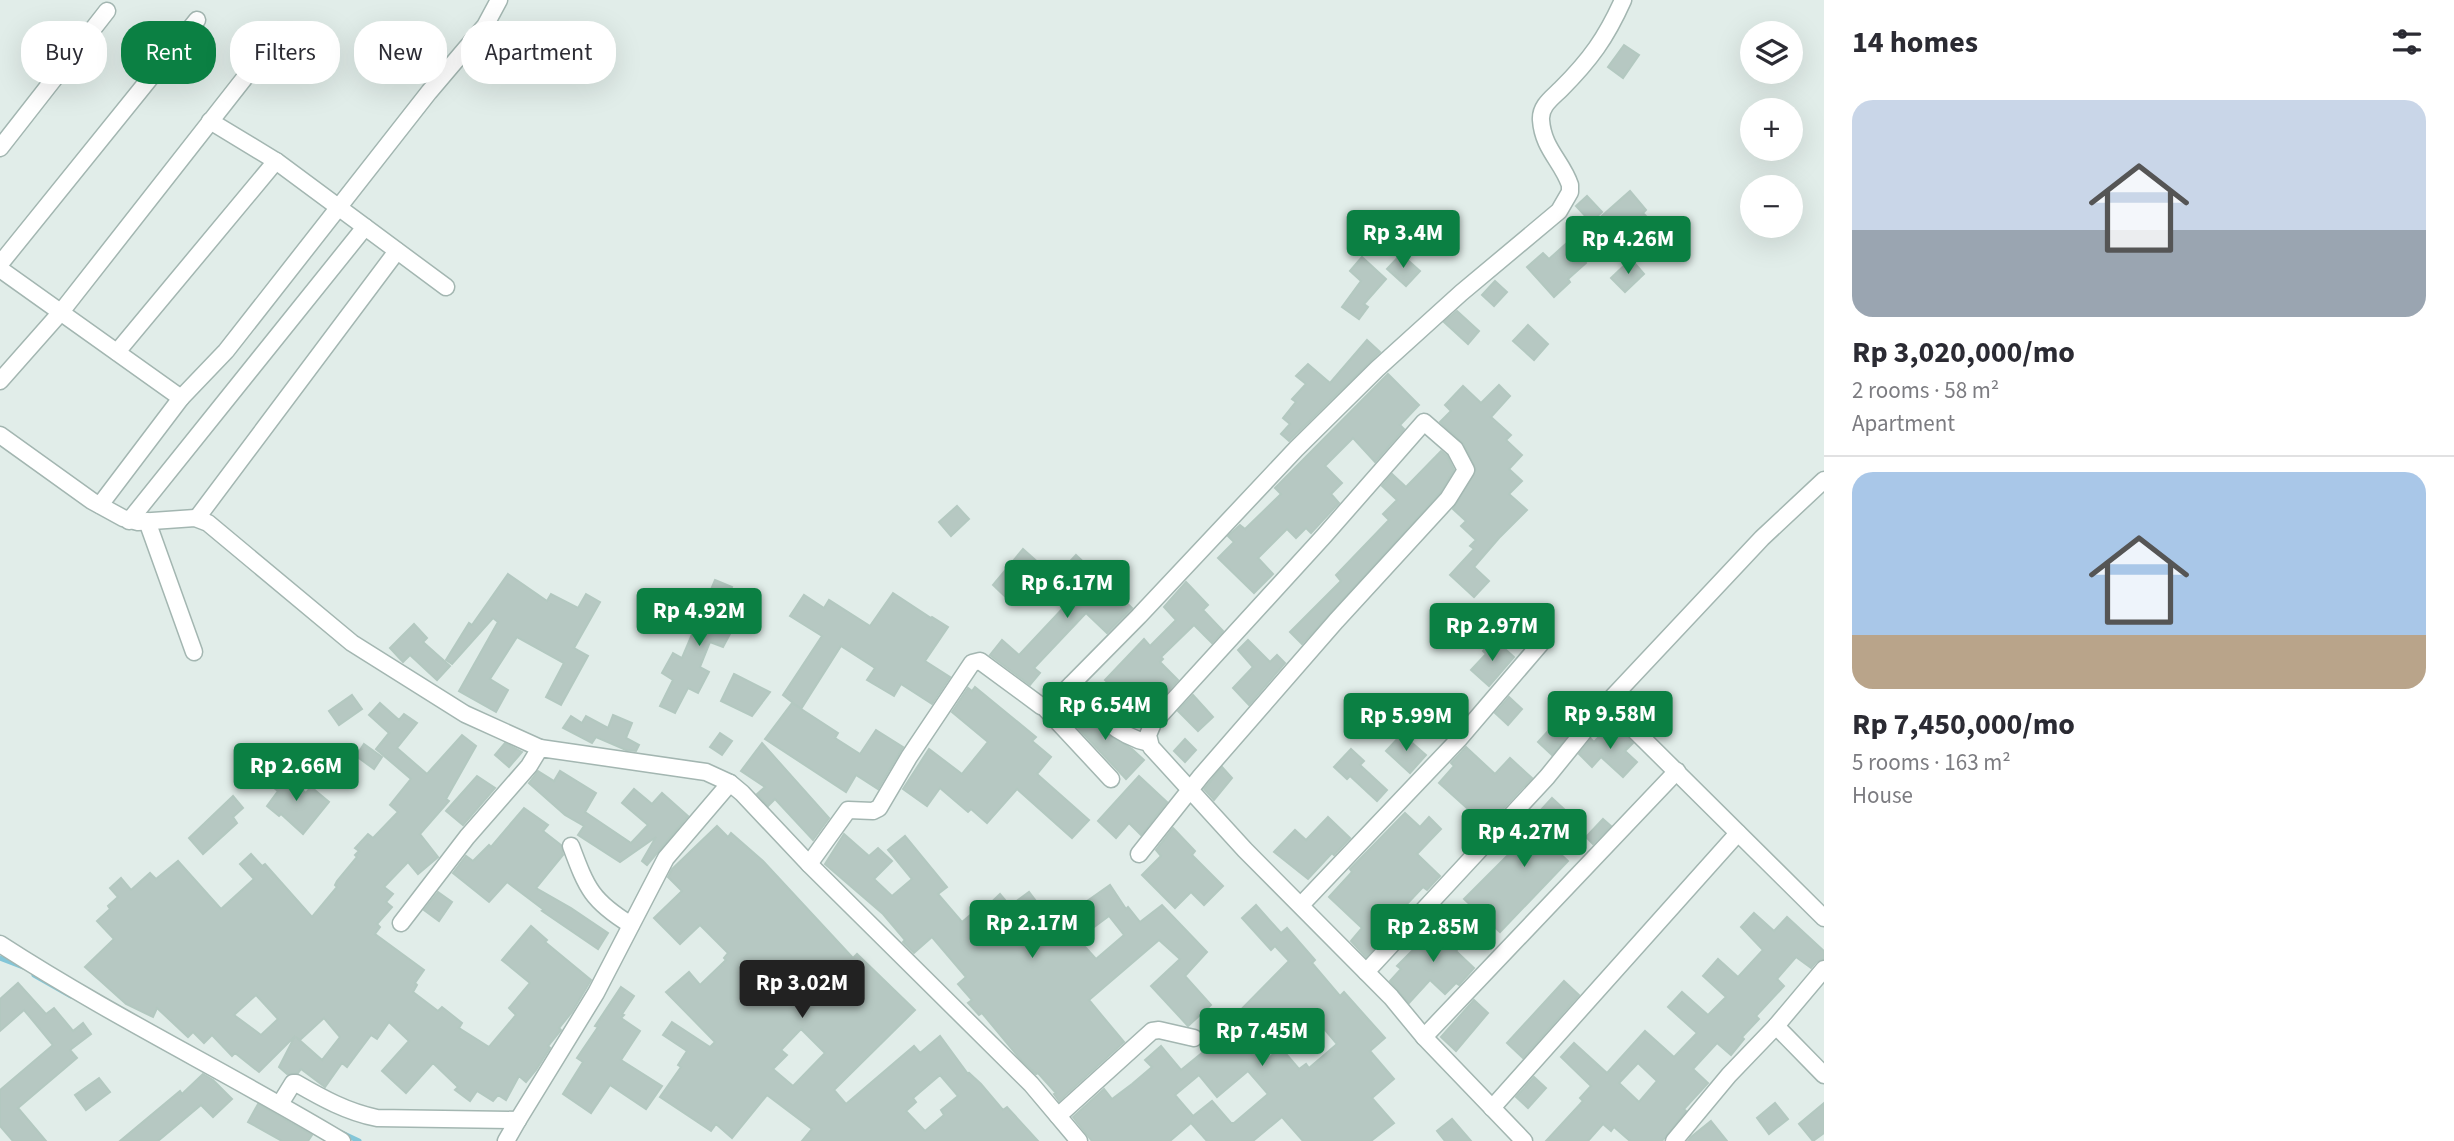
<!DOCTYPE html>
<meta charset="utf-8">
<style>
:root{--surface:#fff;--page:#f7f7f7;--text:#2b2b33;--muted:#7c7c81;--line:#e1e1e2;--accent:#0b8043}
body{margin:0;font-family:"Source Sans 3",sans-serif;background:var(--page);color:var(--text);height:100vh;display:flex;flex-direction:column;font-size:26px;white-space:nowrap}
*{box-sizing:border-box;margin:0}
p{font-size:23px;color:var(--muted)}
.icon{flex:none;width:38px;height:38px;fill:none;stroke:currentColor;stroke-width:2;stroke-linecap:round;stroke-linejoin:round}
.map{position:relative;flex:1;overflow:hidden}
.panel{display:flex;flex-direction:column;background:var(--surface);width:630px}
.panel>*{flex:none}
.banner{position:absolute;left:21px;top:21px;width:665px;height:63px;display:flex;gap:14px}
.buttons{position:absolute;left:1740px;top:21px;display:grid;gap:14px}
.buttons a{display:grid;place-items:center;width:63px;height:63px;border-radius:50%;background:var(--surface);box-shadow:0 7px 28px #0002;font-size:35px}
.price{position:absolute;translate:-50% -60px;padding:0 16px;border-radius:7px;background:var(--accent);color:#fff;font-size:23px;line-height:46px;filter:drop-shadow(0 2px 4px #0008)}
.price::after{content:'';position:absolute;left:50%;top:42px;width:21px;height:16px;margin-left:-10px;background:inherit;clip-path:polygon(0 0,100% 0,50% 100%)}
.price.selected{background:#222;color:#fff}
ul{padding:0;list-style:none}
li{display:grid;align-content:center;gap:14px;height:371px;padding:0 28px}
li+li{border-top:2px solid var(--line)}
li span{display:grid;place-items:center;height:217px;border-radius:21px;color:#555}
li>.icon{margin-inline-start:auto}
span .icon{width:126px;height:126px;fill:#fffc;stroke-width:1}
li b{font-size:30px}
h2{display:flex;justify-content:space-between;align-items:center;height:84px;padding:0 28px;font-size:30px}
.tag{padding:0 24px;border-radius:28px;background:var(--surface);box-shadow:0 7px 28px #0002;font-size:24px;line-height:63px}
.tag.selected{background:var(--accent);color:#fff}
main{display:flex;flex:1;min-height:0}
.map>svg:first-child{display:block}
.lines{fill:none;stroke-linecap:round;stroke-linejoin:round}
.stream{stroke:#83c6d8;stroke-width:5}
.building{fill:#b6c8c2;stroke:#b3c8c0;stroke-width:2;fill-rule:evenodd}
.street-casing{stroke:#a3b6b1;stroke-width:19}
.street{stroke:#fff;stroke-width:16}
</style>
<main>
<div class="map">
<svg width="1824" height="1141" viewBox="0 0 1824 1141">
<rect width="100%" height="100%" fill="#e1ede9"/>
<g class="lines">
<g class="stream">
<polyline points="0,958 23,967"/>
<polyline points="34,975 71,996"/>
<polyline points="342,1133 359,1141"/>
</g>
</g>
<g class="building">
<polygon points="1624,45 1639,55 1623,78 1608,67"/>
<polygon points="1630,191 1646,210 1643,213 1657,228 1645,239 1628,221 1610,237 1596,221"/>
<polygon points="1587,196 1602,212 1591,222 1576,206"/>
<polygon points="1568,242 1586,263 1568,279 1570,282 1554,297 1527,267 1543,253 1549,259"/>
<polygon points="1401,254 1420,271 1406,286 1387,269"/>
<polygon points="1362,257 1386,279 1364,304 1368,307 1359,319 1342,307 1361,281 1350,271"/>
<polygon points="1631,259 1644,274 1625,292 1611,278"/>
<polygon points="1495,281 1507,292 1494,306 1482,295"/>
<polygon points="1457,311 1479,331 1468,344 1444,322"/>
<polygon points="1528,325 1548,344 1534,360 1513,341"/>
<polygon points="1367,340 1380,352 1289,441 1281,434 1290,424 1283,418 1296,402 1292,399 1306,384 1296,376 1308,364 1330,383"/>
<polygon points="1388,374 1419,405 1400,425 1404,429 1375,462 1353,438 1325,466 1342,483 1331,494 1339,503 1311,533 1306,528 1296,538 1287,529 1258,558 1273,574 1254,593 1218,558 1234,542 1228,536 1240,525 1245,529 1281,494 1275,488"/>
<polygon points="1499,385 1510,396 1491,417 1511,435 1506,440 1522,455 1509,469 1522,481 1509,494 1527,510 1499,538 1474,567 1489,581 1474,597 1450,575 1474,549 1470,546 1476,540 1461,526 1466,521 1453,509 1476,470 1464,444 1440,422 1451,411 1445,405 1463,386 1481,403"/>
<polygon points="1441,451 1447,456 1454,470 1440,493 1302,644 1290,632 1341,581 1336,575 1389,520 1383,514 1397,500 1382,486 1392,474 1406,487"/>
<polygon points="957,506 969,519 951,536 939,522"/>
<polygon points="1023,549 1050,573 1033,592 1028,587 1012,603 993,585"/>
<polygon points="1076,555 1132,608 1107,633 1086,613 1034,668 1040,673 1030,685 990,655 1002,640 1019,655 1080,590 1060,572"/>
<polygon points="508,574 547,601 551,594 578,608 586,594 600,602 574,648 588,656 561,705 546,697 564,663 517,637 490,679 508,690 496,712 459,691 498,622 493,618 452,664 446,660 469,623 472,625"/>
<polygon points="715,580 732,587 721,612 738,619 723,647 710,642 700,667 709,672 698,693 688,688 675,713 660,706 673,680 662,673 673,653 682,658"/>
<polygon points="1186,582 1208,605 1203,610 1223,631 1212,643 1194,625 1161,657 1163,659 1160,662 1178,680 1151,710 1140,699 1132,707 1105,680 1144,639 1150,646 1176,620 1164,607"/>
<polygon points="893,593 931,618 932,617 948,627 925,661 950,677 932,704 901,684 894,696 867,680 875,668 841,646 801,709 783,695 822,636 790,616 804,595 824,608 829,600 870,626"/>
<polygon points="414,624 427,638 423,642 450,666 437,680 410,655 403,662 390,648"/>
<polygon points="1494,639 1514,657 1489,686 1471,670 1486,654 1483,651"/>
<polygon points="1248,640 1270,662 1277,655 1285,663 1249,705 1233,688 1253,667 1238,650"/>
<polygon points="734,674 770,692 752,716 721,701"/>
<polygon points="975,687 1036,737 1032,741 1051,757 1037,774 1089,820 1072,838 1017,789 987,823 971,809 968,812 940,788 927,806 903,789 929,749 962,774 988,742 952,712 968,688 972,691"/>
<polygon points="352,695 362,709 339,725 329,711"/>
<polygon points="1193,695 1213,717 1198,731 1178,711"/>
<polygon points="1509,697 1522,709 1508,725 1495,713"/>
<polygon points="1070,700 1099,729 1132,749 1144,760 1126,779 1061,710"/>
<path d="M380 703 399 720 404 714 417 723 397 748 427 774 462 735 476 746 446 799 449 801 420 834 438 857 418 874 408 862 384 887 393 894 386 902 392 907 377 924 380 927 375 934 424 970 415 983 417 985 413 992 438 1011 442 1007 462 1023 459 1028 489 1047 516 1015 509 1008 530 983 502 960 531 926 547 940 545 942 591 980 572 1012 559 1028 561 1030 548 1046 550 1048 536 1070 526 1082 519 1076 506 1100 498 1095 493 1101 477 1091 470 1101 455 1090 458 1087 433 1063 406 1093 382 1071 409 1041 389 1022 377 1039 371 1035 347 1067 342 1063 325 1087 301 1069 298 1073 287 1074 279 1067 295 1036 259 1072 235 1053 232 1056 212 1035 204 1043 193 1032 188 1037 157 1008 153 1017 126 1004 85 967 114 939 97 921 110 909 108 906 118 897 110 888 121 878 131 890 150 873 156 879 178 861 221 909 254 879 240 864 251 854 262 866 265 864 312 917 337 887 335 885 337 881 357 857 355 855 359 851 355 848 368 834 373 838 398 812 390 805 411 779 376 749 389 733 369 715ZM256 995 278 1019 261 1035 234 1015ZM324 1018 340 1037 322 1060 296 1037 300 1040Z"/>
<polygon points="792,703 838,733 835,738 860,754 876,730 903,747 878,789 856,775 846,792 765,739"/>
<polygon points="1564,714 1576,725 1552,755 1538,742"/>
<polygon points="613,715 632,723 626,738 639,745 636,751 626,750 596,737 592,743 563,728 571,716 582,723 586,716 608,728"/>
<polygon points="1612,723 1633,743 1625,751 1637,762 1623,777 1601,757 1592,767 1579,754 1591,739 1594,742"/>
<polygon points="720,733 732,741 722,755 710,747"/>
<polygon points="1402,734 1426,755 1410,773 1386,751"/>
<polygon points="1185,739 1196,750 1185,762 1174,751"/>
<polygon points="505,743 522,752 509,767 495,755"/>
<polygon points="762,743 829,818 813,840 775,799 768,806 757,794 765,787 741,771"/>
<polygon points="364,744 382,757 374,769 356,756"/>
<polygon points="1466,747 1495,774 1510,758 1532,778 1487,826 1439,783 1454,766 1451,763"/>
<polygon points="1351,749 1364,761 1360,765 1387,790 1377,801 1350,776 1347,779 1334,767"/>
<polygon points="1222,767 1232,778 1214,800 1204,789"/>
<polygon points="538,771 554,781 560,771 596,793 585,812 631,843 648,825 622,803 634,789 652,804 662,793 688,816 647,865 642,861 656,837 620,862 578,835 584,826 565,815 529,783"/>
<polygon points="280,773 306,793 311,787 329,802 303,834 281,814 279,816 267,806 278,791 270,785"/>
<polygon points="477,776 495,788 463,825 446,811"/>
<polygon points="1139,776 1167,802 1141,835 1129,823 1116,838 1098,821"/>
<polygon points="233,796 243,808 233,817 237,823 203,854 189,838"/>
<polygon points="1552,798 1578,822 1554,848 1568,861 1500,932 1464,899 1513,850 1543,814 1540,811"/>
<polygon points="524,808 548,825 543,831 561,845 563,855 536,888 571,908 608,933 598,949 542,911 544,910 507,882 489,902 453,873 466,856 473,861 489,845 491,847"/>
<polygon points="1405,813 1420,827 1429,817 1441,829 1417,854 1440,876 1427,890 1423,887 1405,906 1410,910 1366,957 1351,941 1362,928 1329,897 1352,872 1350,869"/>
<polygon points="1328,817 1350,838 1334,855 1332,853 1308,879 1274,852 1295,830 1306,840"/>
<polygon points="1603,819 1611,826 1593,844 1586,837"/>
<path d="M717 826 728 837 731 833 763 861 853 958 857 954 915 1010 834 1090 846 1104 914 1046 920 1053 940 1036 968 1074 969 1073 981 1084 1003 1110 1007 1107 1038 1141H802L812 1129 767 1095 732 1138 716 1124 711 1131 660 1097 681 1067 678 1065 687 1051 663 1035 672 1022 710 1047 715 1042 666 992 689 972 700 985 726 960 724 958 728 953 700 925 680 944 654 918 682 891 668 877 672 869ZM812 964 833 984 806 1010 786 990ZM801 1029 825 1053 793 1086 773 1069 787 1055 781 1050ZM940 1075 958 1096 941 1110 944 1115 925 1131 906 1111 916 1102 913 1098Z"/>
<polygon points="1173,828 1195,851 1192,855 1223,886 1204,905 1191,892 1175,908 1142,875 1161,856 1156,850"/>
<path d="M844 834 869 856 878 848 892 861 874 879 892 896 912 879 888 850 905 836 947 887 938 894 962 922 974 912 977 916 1000 894 1010 906 1029 892 1052 922 1053 920 1056 923 1110 885 1126 909 1128 907 1140 922 1162 905 1207 952 1185 976 1211 1005 1188 1026 1151 986 1180 959 1159 940 1089 1000 1124 1042 1059 1101 1054 1094 1056 1093 1038 1073 1036 1074 1021 1060 982 1013 979 1015 968 1003 972 1000 958 984 966 977 932 937 914 953 903 942 905 940 883 914 825 864ZM1109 916 1124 935 1096 959 1078 939Z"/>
<polygon points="438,892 452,902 439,921 424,910"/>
<path d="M1256 905 1281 933 1287 928 1315 960 1312 963 1340 996 1344 992 1385 1038 1370 1051 1394 1079 1372 1098 1394 1123 1371 1141H1303L1282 1117 1253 1141H1207L1191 1123 1170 1141H1092L1073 1117 1104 1089 1112 1099 1132 1084 1152 1067 1145 1060 1161 1046 1181 1070 1219 1039 1216 1035 1289 961 1275 946 1271 950 1242 918ZM1272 1015 1291 1038 1315 1018 1337 1044 1309 1068 1306 1064 1299 1069 1281 1048 1266 1060 1248 1039ZM1248 1071 1268 1094 1234 1123H1231L1212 1101 1193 1116 1175 1095 1199 1075 1217 1097Z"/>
<path d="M1754 913 1774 931 1787 917 1824 951V959L1816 962 1811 968 1796 957 1777 979 1784 986 1756 1016 1759 1019 1742 1037 1744 1039 1731 1055 1717 1043 1693 1069 1708 1083 1684 1109 1686 1111 1662 1141H1630L1614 1127 1611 1131 1603 1124 1588 1141H1546L1583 1101 1580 1098 1591 1086 1561 1057 1574 1043 1607 1073 1645 1031 1674 1057 1697 1033 1668 1007 1682 992 1708 1015 1726 997 1703 976 1718 959 1738 977 1763 950 1741 927ZM1638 1063 1657 1081 1639 1102 1619 1083Z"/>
<polygon points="1447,921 1467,939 1456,951 1474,968 1459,985 1456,983 1445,994 1430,980 1409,1003 1390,981 1401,969 1397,966 1429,934 1432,937"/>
<polygon points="1564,981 1579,995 1523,1058 1507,1043"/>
<polygon points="18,983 46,1014 54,1008 73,1031 83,1023 91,1034 70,1050 77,1058 18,1108 46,1141 13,1141 0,1126 0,1090 53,1045 24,1010 0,1031 0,999"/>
<polygon points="621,987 634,996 622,1014 624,1015 621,1018 640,1031 621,1060 662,1086 646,1109 610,1085 591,1113 563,1094 583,1062 577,1058 598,1027 595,1026"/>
<polygon points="1474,1000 1488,1013 1456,1051 1441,1037"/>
<polygon points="203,1074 213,1080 232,1099 213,1117 201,1105 158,1141 120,1141 180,1091 182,1094"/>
<polygon points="1534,1077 1546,1088 1528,1108 1516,1097"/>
<polygon points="99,1078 110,1092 86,1110 75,1095"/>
<polygon points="1775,1103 1788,1119 1769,1134 1757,1118"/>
<polygon points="1824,1103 1824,1133 1813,1141 1799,1124"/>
<polygon points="258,1104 312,1135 308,1141 282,1141 248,1122"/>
<polygon points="1452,1119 1471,1141 1445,1141 1437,1131"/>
<polygon points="1711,1121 1727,1141 1688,1141 1691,1137"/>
</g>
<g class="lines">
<g class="street-casing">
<g id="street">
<polyline points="210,121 276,161 446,287"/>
<polyline points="0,148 107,11"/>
<polyline points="0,264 197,20"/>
<polyline points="0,269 181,398"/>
<polyline points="117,352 276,161"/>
<polyline points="0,381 61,312 257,62"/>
<polyline points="0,435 92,501 123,518 138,522 195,518 208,523 352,643 465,714 540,748"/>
<polyline points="100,505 181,398 226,351 429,92 485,26 499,0"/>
<polyline points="197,518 397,251"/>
<polyline points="129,521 365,227"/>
<polyline points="147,521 194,652"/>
<path d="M1071 685C1093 710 1116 736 1149 743"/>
<polyline points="1607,703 1824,918"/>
<polyline points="1044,707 1111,779"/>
<path d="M571 846C587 889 592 901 631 925"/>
<polyline points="1139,854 1201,776 1336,621 1448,499 1466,470 1455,449 1424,422 1324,536 1153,723 1148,735 1151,747 1245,850 1391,997 1424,1037 1524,1141"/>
<path d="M809 864 848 810 873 811 879 808 909 757 972 663 980 661 1041 706 1052 704 1139 616 1296 449 1377 369 1461 293 1559 211 1570 192V185C1562 161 1543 149 1541 120 1540 106 1552 98 1561 89 1590 60 1606 38 1623 0"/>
<polyline points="1301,905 1459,739 1542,642"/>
<polyline points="401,923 467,837 529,766 540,748 706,772 730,783 742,793 809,864 1031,1084 1079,1141"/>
<path d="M0 944C111 1016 229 1073 342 1141"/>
<polyline points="1366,972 1547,777 1607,703 1762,538 1824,480"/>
<polyline points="1776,1026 1824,1075"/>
<polyline points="1424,1037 1677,771"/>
<path d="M280 1104 293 1083H296C322 1098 347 1112 377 1118L518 1120 596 993 666 858 730 783"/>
<polyline points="1492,1108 1738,833"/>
<polyline points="1058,1116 1152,1031 1159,1030 1194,1038"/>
<polyline points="506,1141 518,1120"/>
<polyline points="1674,1141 1729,1075 1776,1026 1824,969"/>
</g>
</g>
<use href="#street" class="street"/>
</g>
</svg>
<div class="buttons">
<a><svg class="icon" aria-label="layers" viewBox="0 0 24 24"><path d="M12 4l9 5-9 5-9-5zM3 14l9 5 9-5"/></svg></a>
<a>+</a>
<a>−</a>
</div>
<b class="price" style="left:1403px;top:270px">Rp 3.4M</b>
<b class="price" style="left:1628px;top:276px">Rp 4.26M</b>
<b class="price" style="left:1067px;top:620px">Rp 6.17M</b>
<b class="price" style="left:699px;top:648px">Rp 4.92M</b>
<b class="price" style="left:1492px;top:663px">Rp 2.97M</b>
<b class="price" style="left:1105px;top:742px">Rp 6.54M</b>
<b class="price" style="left:1610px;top:751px">Rp 9.58M</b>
<b class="price" style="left:1406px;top:753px">Rp 5.99M</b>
<b class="price" style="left:296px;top:803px">Rp 2.66M</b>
<b class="price" style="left:1524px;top:869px">Rp 4.27M</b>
<b class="price" style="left:1032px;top:960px">Rp 2.17M</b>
<b class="price" style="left:1433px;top:964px">Rp 2.85M</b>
<b class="price selected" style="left:802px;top:1020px">Rp 3.02M</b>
<b class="price" style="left:1262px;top:1068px">Rp 7.45M</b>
<div class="banner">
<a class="tag">Buy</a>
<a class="tag selected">Rent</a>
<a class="tag">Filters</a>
<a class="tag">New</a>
<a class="tag">Apartment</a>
</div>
</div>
<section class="panel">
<h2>14 homes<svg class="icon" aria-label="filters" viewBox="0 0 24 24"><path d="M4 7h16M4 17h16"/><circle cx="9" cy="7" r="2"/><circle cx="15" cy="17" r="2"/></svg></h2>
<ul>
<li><span style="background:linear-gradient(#c9d6e8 60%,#9aa5b1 0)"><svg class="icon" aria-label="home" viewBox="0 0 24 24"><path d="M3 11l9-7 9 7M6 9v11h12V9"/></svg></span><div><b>Rp 3,020,000/mo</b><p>2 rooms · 58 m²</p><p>Apartment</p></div></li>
<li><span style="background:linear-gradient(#a9c7e8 75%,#b9a48a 0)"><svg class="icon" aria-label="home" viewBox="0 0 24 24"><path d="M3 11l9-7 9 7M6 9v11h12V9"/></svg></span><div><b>Rp 7,450,000/mo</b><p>5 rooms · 163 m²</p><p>House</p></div></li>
</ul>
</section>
</main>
